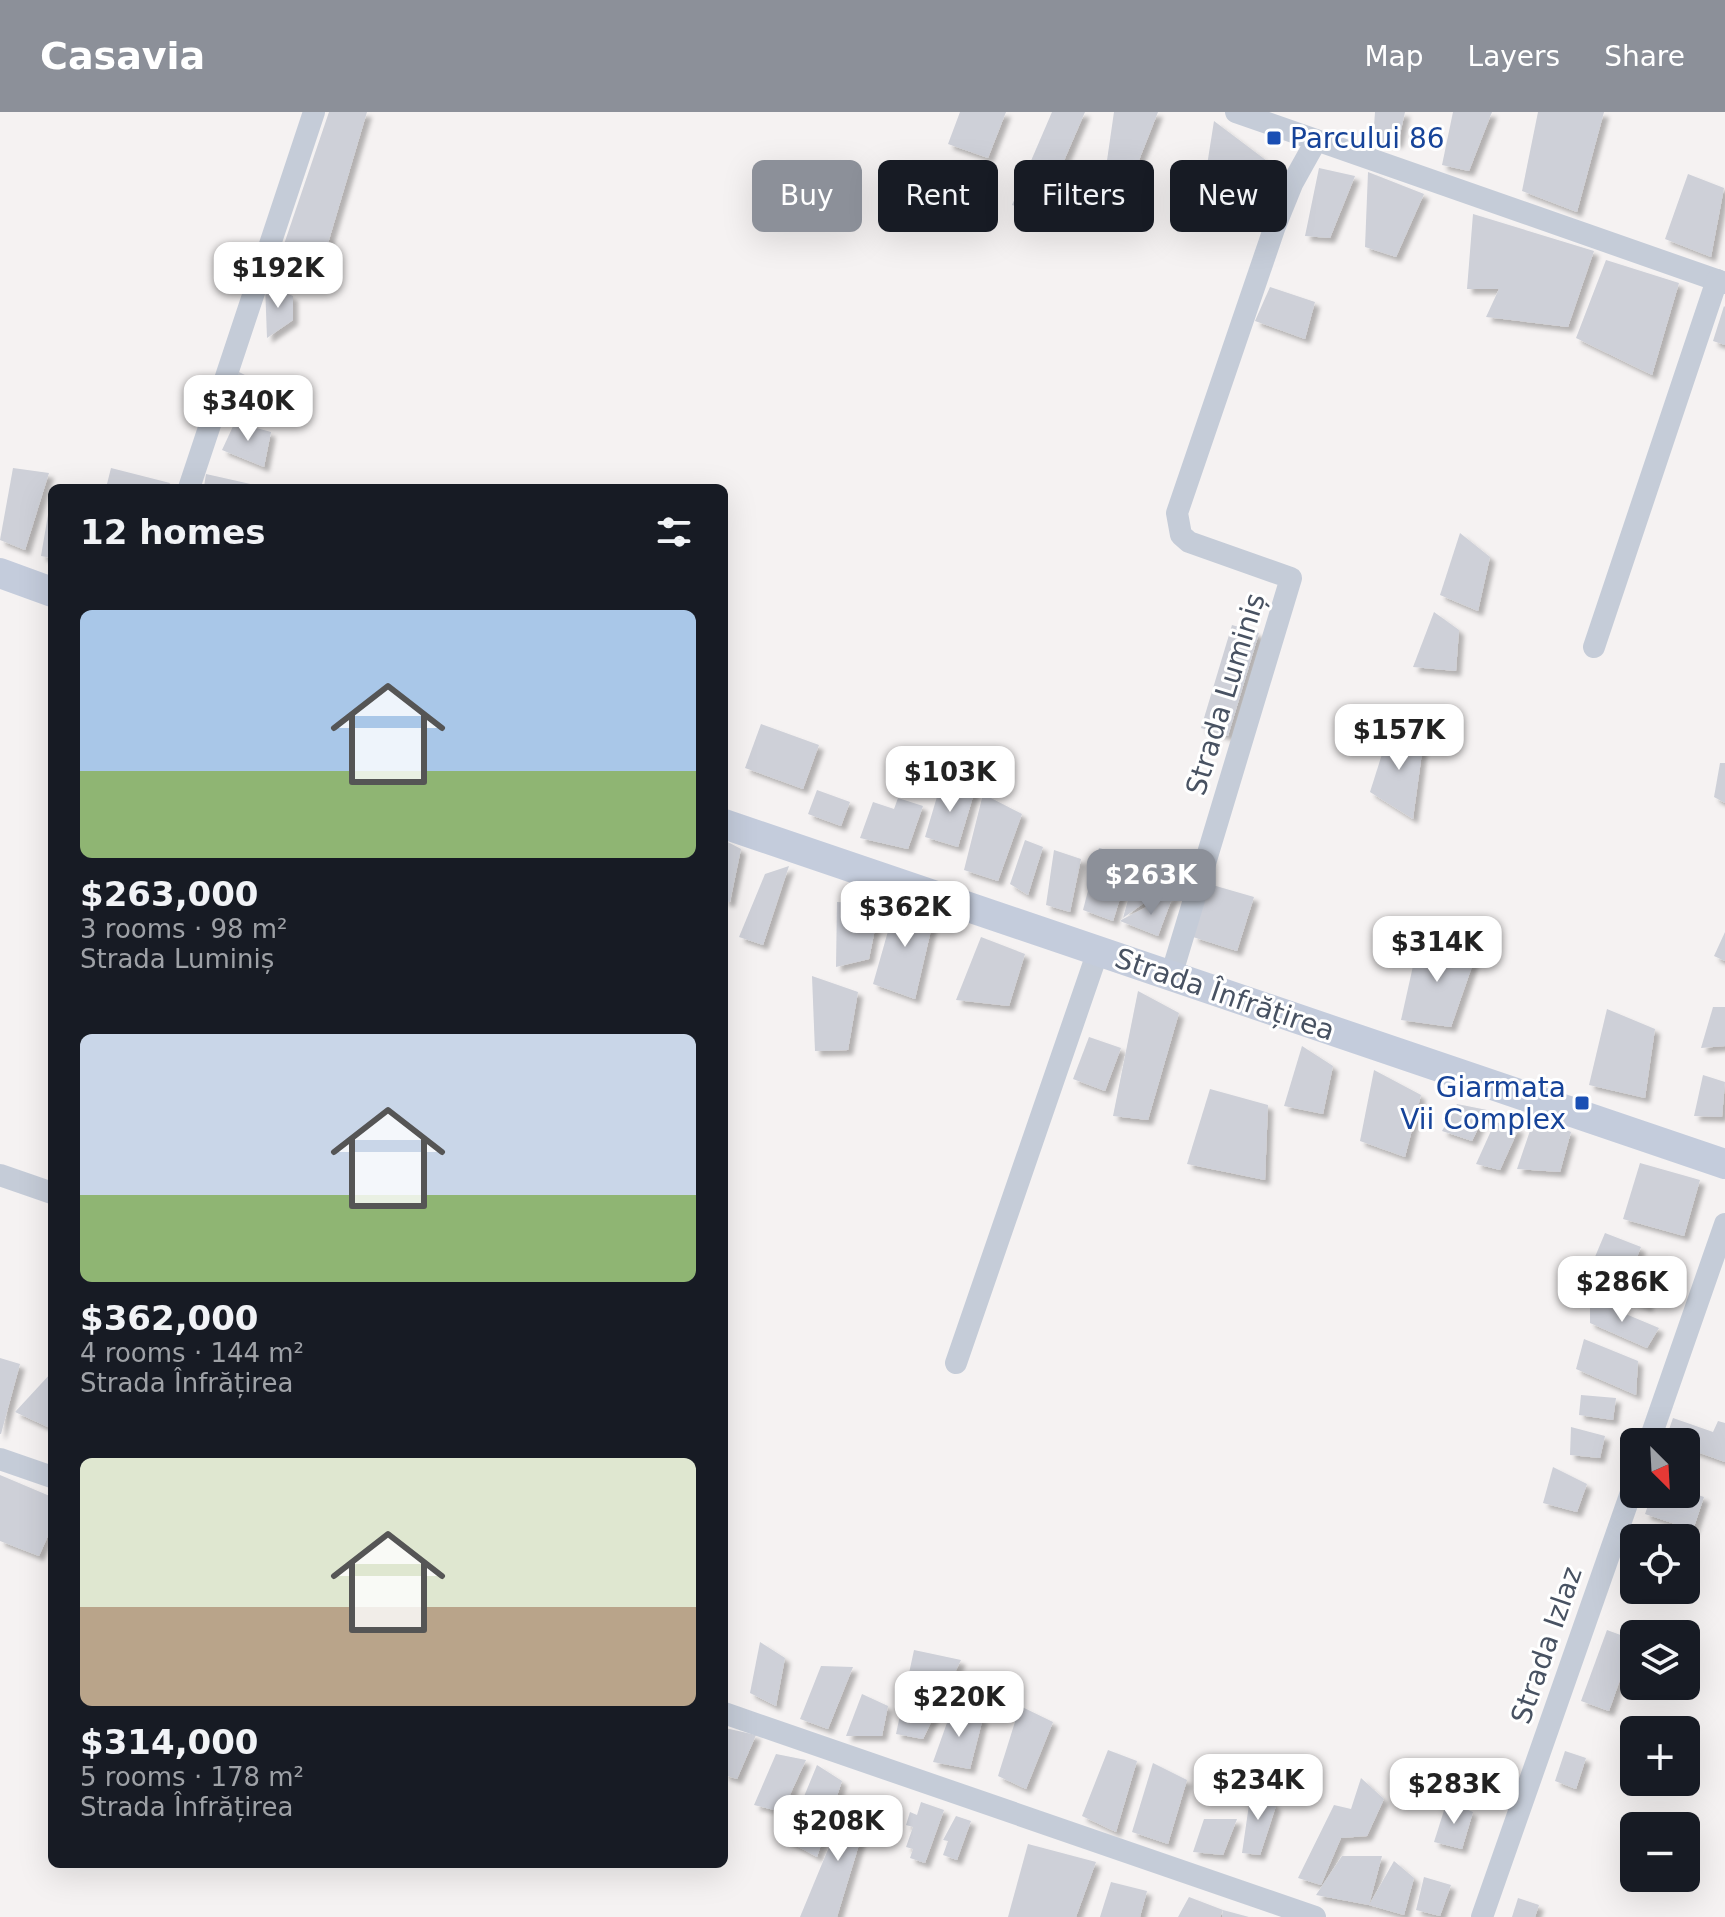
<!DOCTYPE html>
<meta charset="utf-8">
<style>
:root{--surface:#171b24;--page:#20242c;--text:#f1f3f6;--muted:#9ea1a6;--accent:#8c9099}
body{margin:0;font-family:"DejaVu Sans",sans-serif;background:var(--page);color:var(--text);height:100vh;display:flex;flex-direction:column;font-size:30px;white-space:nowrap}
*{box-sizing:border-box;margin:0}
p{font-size:26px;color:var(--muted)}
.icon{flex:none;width:44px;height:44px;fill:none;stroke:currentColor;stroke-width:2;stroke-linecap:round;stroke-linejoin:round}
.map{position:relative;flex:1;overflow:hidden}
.details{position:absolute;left:48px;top:372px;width:680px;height:1384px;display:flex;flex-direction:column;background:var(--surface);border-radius:12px;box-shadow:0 8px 32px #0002}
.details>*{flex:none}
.banner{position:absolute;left:752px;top:48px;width:760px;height:72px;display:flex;gap:16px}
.needle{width:52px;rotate:156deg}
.tools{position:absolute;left:1620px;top:1316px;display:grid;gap:16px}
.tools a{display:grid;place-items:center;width:80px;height:80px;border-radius:12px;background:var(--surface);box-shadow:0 8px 32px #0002;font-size:40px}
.price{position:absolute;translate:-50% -68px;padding:0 18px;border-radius:16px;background:#fff;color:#222;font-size:26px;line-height:52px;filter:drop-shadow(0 2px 4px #0008)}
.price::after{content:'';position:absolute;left:50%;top:48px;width:24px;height:18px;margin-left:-12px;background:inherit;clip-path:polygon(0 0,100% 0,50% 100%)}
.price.active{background:var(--accent);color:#fff}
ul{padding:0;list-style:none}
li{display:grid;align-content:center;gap:16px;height:424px;padding:0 32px}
li span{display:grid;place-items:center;height:248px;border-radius:12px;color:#555}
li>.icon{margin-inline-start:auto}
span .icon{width:144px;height:144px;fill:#fffc;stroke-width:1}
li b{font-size:34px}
h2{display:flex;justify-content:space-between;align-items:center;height:96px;padding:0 32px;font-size:34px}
.pill{padding:0 28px;border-radius:12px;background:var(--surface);box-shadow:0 8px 32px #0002;font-size:28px;line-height:72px}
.pill.active{background:var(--accent);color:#fff}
header{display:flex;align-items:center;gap:48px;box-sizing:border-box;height:112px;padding:0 40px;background:var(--accent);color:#fff}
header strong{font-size:38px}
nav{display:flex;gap:44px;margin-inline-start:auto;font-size:28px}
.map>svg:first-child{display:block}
.building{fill:#ced0d8;filter:url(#shadow)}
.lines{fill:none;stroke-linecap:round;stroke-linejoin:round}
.street{stroke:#c5ccd8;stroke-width:22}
.secondary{stroke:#c4ccdc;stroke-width:30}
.transit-dot{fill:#1a4fb4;stroke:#fff;stroke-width:3}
.labels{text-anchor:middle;stroke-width:6;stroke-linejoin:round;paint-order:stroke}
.transit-label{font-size:28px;fill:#164399;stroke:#fff;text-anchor:start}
.street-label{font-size:28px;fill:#485262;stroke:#fff}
</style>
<header>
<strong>Casavia</strong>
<nav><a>Map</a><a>Layers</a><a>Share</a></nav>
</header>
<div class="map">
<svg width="1725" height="1805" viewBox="0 0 1725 1805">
<defs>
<filter id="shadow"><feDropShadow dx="5" dy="5" stdDeviation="2" flood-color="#0004"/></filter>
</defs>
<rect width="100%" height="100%" fill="#f5f2f2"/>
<g class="building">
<polygon points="329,0 367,0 318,165 280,144"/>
<polygon points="960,0 1006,0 988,46 948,32"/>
<polygon points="1052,0 1085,0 1041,102 1012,93"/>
<polygon points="1114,0 1158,0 1123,89 1102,83"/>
<polygon points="1375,0 1405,0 1398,31 1373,29"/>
<polygon points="1453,0 1492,0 1469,59 1442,53"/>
<polygon points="1538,0 1604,0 1577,100 1522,79"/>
<polygon points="1214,9 1271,52 1261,73 1205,66"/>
<polygon points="1319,56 1355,64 1330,126 1305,124"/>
<polygon points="1368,60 1424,82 1396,145 1365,135"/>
<polygon points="1688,62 1724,76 1711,145 1665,127"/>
<polygon points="1473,102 1594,139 1568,215 1486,205 1499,177 1467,177"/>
<polygon points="1606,148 1679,171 1652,263 1576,226"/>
<polygon points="265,172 293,184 293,208 267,226"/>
<polygon points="1270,175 1315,190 1305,227 1255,209"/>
<polygon points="1724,194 1725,195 1725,233 1713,229"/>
<polygon points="239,260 255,268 257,279 251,298 225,296"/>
<polygon points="235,310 271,320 264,355 222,338"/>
<polygon points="13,356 49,361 25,438 0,428"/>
<polygon points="111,356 170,371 168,376 106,376"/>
<polygon points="206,362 255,373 254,376 204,375"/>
<polygon points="50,391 52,391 52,446 41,444"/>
<polygon points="1460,421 1490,445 1478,499 1440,483"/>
<polygon points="1434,500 1459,518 1456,559 1413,555"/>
<polygon points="1232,513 1259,521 1228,624 1201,616"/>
<polygon points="761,612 819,633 803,677 745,656"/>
<polygon points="1389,620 1424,626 1413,707 1370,680"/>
<polygon points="1720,651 1725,651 1725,691 1714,685"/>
<polygon points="942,668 975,678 958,735 925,725"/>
<polygon points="817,678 850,690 841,714 808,702"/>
<polygon points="983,682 1022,702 998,769 964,758"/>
<polygon points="898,686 923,694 908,737 860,726 873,690 894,697"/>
<polygon points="724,728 741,737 730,790 724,789"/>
<polygon points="1025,728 1043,735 1028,783 1010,772"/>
<polygon points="1099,736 1133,745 1113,809 1083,798"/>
<polygon points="1054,738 1081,747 1070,800 1046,793"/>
<polygon points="789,754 763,833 739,825 765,762"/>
<polygon points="1135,762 1168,774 1123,806"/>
<polygon points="1209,772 1254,785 1237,839 1193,825"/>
<polygon points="1174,781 1158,824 1120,809 1123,807"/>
<polygon points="898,784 935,801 915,887 873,872"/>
<polygon points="837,790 880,792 869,847 836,855"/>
<polygon points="1725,820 1725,849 1714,844"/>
<polygon points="981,825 1025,842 1009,894 956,888"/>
<polygon points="1419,827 1476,843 1451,915 1401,908"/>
<polygon points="812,864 858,880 848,938 815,939"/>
<polygon points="1138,879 1179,901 1148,1008 1113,1004"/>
<polygon points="1713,895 1725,895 1725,934 1701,936"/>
<polygon points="1607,897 1655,917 1645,986 1589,973"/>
<polygon points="1089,925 1121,936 1105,979 1073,967"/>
<polygon points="1302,934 1333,954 1323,1002 1284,994"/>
<polygon points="1374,958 1421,983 1405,1045 1360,1029"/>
<polygon points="1703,963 1725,970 1722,1005 1694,1004"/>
<polygon points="1210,977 1268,993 1265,1068 1187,1052"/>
<polygon points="1457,992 1487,998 1472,1029 1442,1019"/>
<polygon points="1535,1004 1571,1020 1560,1060 1517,1057"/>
<polygon points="1495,1010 1519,1016 1500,1058 1476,1052"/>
<polygon points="1640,1051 1700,1068 1684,1124 1623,1107"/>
<polygon points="1605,1121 1641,1135 1629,1165 1592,1152"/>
<polygon points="1648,1174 1648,1195 1595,1177 1595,1176"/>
<polygon points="1590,1187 1659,1216 1647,1236 1590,1211"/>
<polygon points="1584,1227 1638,1249 1636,1283 1576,1257"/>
<polygon points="0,1246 20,1252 1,1322 0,1322"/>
<polygon points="52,1260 52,1309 50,1316 15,1300"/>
<polygon points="1581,1283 1616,1286 1613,1308 1579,1303"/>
<polygon points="1673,1306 1713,1320 1718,1309 1725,1311 1725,1350 1686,1336 1686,1330 1665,1329"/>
<polygon points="1571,1315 1605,1324 1600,1346 1570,1343"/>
<polygon points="1553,1355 1587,1372 1577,1400 1543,1391"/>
<polygon points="0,1363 52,1385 52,1415 39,1444 0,1429"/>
<polygon points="1686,1379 1704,1385 1693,1418 1645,1402 1652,1382"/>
<polygon points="1607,1518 1634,1528 1609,1599 1581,1589"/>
<polygon points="760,1530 785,1546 776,1594 750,1581"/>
<polygon points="914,1538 961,1548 923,1627 896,1622"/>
<polygon points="821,1554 853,1555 828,1617 800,1607"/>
<polygon points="862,1582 888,1594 882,1624 846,1624"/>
<polygon points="953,1594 983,1606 970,1657 933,1650"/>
<polygon points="1020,1594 1053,1610 1026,1677 998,1664"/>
<polygon points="725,1616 756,1623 737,1667 724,1663"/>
<polygon points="1108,1638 1137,1649 1116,1720 1082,1704"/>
<polygon points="1565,1639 1586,1646 1576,1677 1555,1669"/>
<polygon points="776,1642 806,1648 782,1700 754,1693"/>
<polygon points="1153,1651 1187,1668 1168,1732 1132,1720"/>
<polygon points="817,1653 842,1669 817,1745 786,1728"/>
<polygon points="1361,1666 1384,1687 1367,1724 1341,1726 1321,1773 1298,1766 1334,1693 1351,1697"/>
<polygon points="1252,1672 1276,1694 1260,1743 1242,1741"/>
<polygon points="848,1689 872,1690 837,1805 800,1805"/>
<polygon points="1447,1689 1473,1700 1462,1737 1434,1730"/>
<polygon points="921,1690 944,1698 925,1751 910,1746 913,1737 906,1735 913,1715 906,1713 910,1700 917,1703"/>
<polygon points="956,1704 971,1709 957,1748 943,1743 948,1729 943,1728"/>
<polygon points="1204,1707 1237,1707 1223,1743 1193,1740"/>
<polygon points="1028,1732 1096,1750 1076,1805 1008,1805"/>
<polygon points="1342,1744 1382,1744 1369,1793 1316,1783"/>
<polygon points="1394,1749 1414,1766 1404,1803 1369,1793"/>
<polygon points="1424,1765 1451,1773 1440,1804 1416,1798"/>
<polygon points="1111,1770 1147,1779 1140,1805 1100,1805"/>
<polygon points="1189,1785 1223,1798 1249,1805 1222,1805 1223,1798 1220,1805 1178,1805"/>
<polygon points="1518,1786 1539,1793 1535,1805 1512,1805"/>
</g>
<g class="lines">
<g class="street">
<polyline points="1236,0 1725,171"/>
<polyline points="189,376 314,0"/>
<polyline points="1594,535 1717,168"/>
<polyline points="1171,864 1291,466 1189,430 1181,423 1177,401 1275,114 1292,72 1316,29"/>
<polyline points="0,1063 52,1081"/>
<polyline points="956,1251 1098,839"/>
<polyline points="1649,1330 1725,1112"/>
<polyline points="0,1347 52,1365"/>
<polyline points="724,1601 1315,1805"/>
<polyline points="1482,1805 1634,1372"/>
</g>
<g class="secondary">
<polyline points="0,461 52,480"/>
<polyline points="724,712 1725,1052"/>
</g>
</g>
<g class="transit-dot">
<rect x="1266" y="18" width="16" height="16" rx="4"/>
<rect x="1574" y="983" width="16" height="16" rx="4"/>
</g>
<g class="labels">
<g class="transit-label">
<text x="1290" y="36">Parcului 86</text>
<text x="1566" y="985" text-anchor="end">Giarmata<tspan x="1566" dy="32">Vii Complex</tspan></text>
</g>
<g class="street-label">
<text transform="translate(1225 582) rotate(-73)" y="10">Strada Luminiș</text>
<text transform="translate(1225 882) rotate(19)" y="10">Strada Înfrățirea</text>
<text transform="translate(1546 1533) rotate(-71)" y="10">Strada Izlaz</text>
</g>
</g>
</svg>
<div class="tools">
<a><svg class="needle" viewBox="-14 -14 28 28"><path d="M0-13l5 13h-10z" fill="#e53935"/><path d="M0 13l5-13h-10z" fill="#9ea1a6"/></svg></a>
<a><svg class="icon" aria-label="locate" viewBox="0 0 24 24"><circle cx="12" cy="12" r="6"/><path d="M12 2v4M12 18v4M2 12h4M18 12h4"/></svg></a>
<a><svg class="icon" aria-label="layers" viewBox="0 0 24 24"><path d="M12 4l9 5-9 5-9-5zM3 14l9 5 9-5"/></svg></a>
<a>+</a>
<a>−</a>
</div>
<b class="price" style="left:278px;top:198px">$192K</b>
<b class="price" style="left:248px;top:331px">$340K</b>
<b class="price" style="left:1399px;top:660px">$157K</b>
<b class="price" style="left:950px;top:702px">$103K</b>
<b class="price active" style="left:1151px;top:805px">$263K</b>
<b class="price" style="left:905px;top:837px">$362K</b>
<b class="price" style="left:1437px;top:872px">$314K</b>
<b class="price" style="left:1622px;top:1212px">$286K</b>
<b class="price" style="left:959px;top:1627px">$220K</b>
<b class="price" style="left:1258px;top:1710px">$234K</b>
<b class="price" style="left:1454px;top:1714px">$283K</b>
<b class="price" style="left:838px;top:1751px">$208K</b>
<div class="banner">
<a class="pill active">Buy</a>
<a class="pill">Rent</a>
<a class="pill">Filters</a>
<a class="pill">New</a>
</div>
<section class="details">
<h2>12 homes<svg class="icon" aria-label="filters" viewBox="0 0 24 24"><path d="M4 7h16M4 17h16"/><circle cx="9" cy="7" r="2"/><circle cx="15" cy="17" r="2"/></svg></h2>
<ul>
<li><span style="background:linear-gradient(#a9c7e8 65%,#8fb573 0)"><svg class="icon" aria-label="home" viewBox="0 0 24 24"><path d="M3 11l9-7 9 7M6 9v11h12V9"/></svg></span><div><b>$263,000</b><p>3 rooms · 98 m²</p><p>Strada Luminiș</p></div></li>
<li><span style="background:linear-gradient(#c9d6e8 65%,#8fb573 0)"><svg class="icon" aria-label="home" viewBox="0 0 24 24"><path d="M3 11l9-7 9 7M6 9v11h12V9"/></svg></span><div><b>$362,000</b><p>4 rooms · 144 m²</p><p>Strada Înfrățirea</p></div></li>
<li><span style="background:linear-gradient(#dfe7d0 60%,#b9a48a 0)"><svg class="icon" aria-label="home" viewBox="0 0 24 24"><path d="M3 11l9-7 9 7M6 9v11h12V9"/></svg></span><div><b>$314,000</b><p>5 rooms · 178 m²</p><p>Strada Înfrățirea</p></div></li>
</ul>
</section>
</div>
